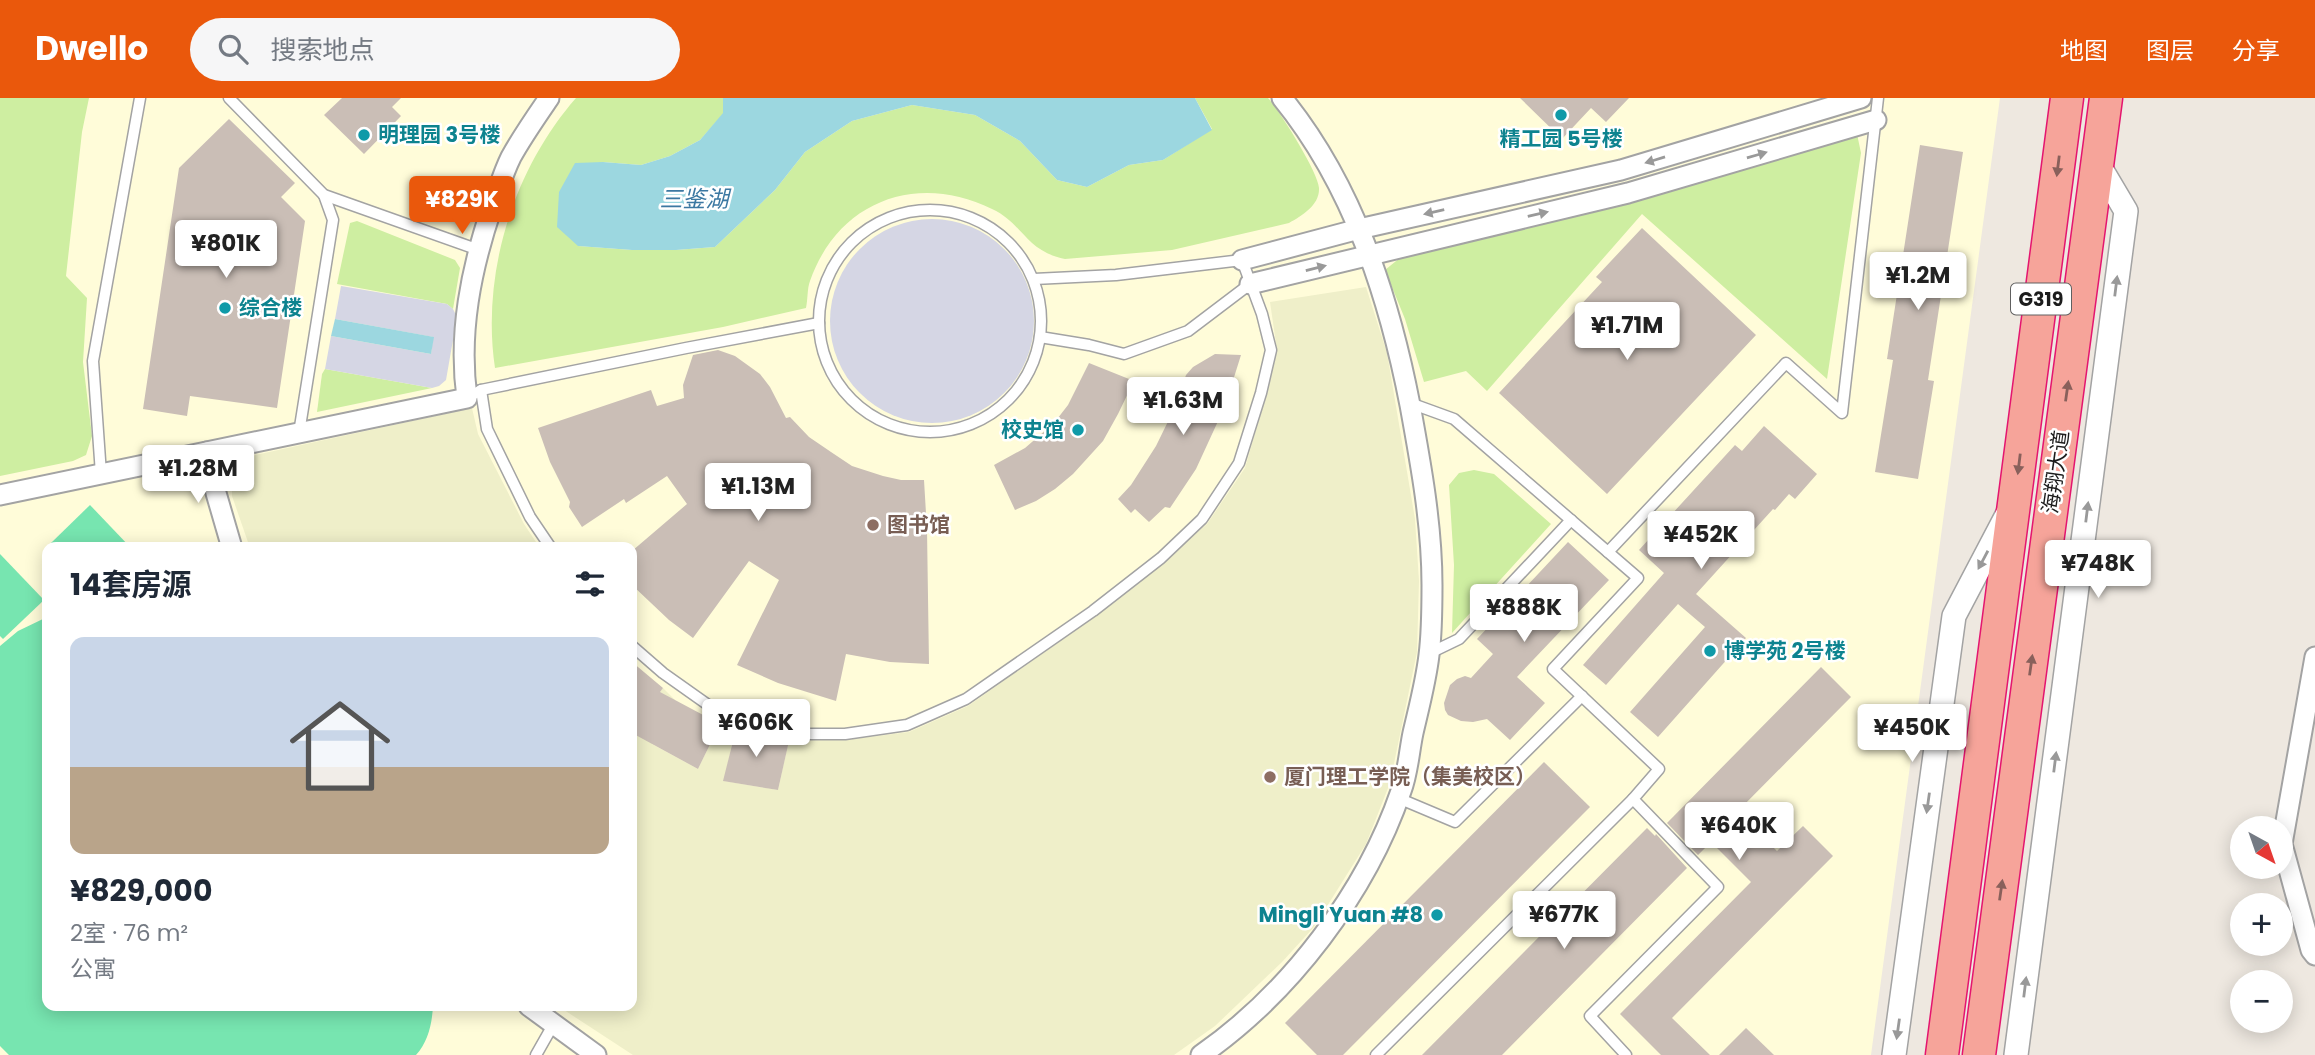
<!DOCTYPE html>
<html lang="zh">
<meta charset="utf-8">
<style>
:root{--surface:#fff;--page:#f6f6f7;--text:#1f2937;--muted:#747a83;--line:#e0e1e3;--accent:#ea580c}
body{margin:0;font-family:Poppins,"Noto Sans SC",sans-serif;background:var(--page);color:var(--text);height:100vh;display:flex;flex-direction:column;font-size:26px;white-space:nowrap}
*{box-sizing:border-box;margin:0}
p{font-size:23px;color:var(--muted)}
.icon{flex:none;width:38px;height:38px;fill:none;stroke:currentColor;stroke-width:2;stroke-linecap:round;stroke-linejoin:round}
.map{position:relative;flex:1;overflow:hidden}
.panel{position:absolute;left:42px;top:444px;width:595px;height:469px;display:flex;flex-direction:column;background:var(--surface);border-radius:14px;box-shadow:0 4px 18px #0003}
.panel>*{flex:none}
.needle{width:46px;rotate:140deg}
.fabs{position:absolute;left:2230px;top:718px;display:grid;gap:14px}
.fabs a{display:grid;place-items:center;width:63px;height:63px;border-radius:50%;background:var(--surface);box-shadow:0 4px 18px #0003;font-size:35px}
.price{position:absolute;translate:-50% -60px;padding:0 16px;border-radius:7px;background:#fff;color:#222;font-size:23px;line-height:46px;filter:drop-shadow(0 2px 4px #0008)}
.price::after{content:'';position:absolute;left:50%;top:42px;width:21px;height:16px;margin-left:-10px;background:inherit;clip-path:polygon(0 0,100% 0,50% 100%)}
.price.on{background:var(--accent);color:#fff}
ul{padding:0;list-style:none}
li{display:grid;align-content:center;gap:14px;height:371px;padding:0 28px}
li+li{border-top:2px solid var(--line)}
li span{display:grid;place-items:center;height:217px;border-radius:14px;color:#555}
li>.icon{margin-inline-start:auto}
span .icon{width:126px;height:126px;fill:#fffc;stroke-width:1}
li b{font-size:30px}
h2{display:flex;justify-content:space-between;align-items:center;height:84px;padding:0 28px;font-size:30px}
header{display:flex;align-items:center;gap:42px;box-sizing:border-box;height:98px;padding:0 35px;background:var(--accent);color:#fff}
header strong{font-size:33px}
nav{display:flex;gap:38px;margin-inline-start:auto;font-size:24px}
.search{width:490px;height:63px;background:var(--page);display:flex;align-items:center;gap:18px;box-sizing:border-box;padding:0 24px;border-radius:38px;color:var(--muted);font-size:26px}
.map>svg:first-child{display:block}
.education{fill:#fffcd9;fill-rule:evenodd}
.farmland{fill:#efefc9}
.grass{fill:#ceeea1}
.pitch{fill:#77e5b0}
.plaza{fill:#d5d6e4}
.water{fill:#9cd7e0}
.building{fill:#cabeb6}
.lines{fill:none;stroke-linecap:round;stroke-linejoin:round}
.service-casing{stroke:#a3a3a3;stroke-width:13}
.minor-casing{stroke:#a3a3a3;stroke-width:23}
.tertiary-casing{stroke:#a3a3a3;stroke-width:26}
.trunk-casing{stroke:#e4156f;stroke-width:35}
.service{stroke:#fff;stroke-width:10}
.minor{stroke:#fff;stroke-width:19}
.tertiary{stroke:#fff;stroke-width:23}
.trunk{stroke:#f6a49a;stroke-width:32}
.oneway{fill:#999}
.oneway2{fill:#89605b}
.culture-dot{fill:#0f9aa8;stroke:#fff;stroke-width:2.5}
.education-dot{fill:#8d6e63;stroke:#fff;stroke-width:2.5}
.labels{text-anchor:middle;stroke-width:5;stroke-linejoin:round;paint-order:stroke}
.shield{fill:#fff;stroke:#606060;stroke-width:2}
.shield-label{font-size:19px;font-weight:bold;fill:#1c1c1c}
.culture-label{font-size:21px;font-weight:bold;fill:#0d838f;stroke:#fff;text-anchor:start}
.street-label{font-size:21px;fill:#1c1c1c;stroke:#fff}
.education-label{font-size:21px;font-weight:bold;fill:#785e54;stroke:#fff;text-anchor:start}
.water-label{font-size:23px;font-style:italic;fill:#3c78a2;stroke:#fff}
</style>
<header>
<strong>Dwello</strong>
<div class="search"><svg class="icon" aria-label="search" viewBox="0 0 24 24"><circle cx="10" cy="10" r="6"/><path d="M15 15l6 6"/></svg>搜索地点</div>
<nav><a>地图</a><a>图层</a><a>分享</a></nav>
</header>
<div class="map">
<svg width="2315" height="957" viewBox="0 0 2315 957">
<rect width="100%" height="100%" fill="#eee8e0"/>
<path class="education" d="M0 0H2000L1871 957H0ZM47 450H632V908H47Z"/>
<g class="farmland">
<polygon points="1366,189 1387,255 1415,421 1419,483 1417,554 1390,685 1366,746 1314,829 1282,864 1215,928 1174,957 633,957 558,908 632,908 632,629 663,590 675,602 652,646 698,671 720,626 735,632 724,683 778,692 789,642 846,642 909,634 968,608 1093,520 1207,426 1245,370 1265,301 1277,252 1270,204"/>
<polygon points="472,310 478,336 524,426 540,450 250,450 232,398 232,378 240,366 251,358"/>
</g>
<g class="grass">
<polygon points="0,0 89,0 82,34 66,178 87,200 83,264 92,338 86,357 73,363 0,378"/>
<path d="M576 0H723L724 15 700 42 670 58 641 67 603 64 578 148 632 152H676L715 149 775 92 805 54 852 23 912 7 975 17 1020 43 1057 82 1087 89 1129 67 1163 62 1212 31 1195 0H1268C1279 12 1318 74 1319 90 1320 107 1302 118 1289 125L1172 152 1065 161C1025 153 1024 126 992 111 917 74 838 103 810 183 807 191 808 201 806 210L723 229 495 270C481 176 513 72 576 0Z"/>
<polygon points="1857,36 1861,55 1827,281 1642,116 1487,293 1466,273 1424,284 1405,221 1385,172 1401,159"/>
<polygon points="357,123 455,162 460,170 453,211 447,206 337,186 350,125"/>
<polygon points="325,271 432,290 317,314 322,276"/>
<polygon points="1474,372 1494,376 1551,426 1452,535 1454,467 1449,387 1459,375"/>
</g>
<g class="pitch">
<polygon points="90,407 131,450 56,450 51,445"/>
<polygon points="0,456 44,502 3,541 0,538"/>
<path d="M45 520H47V908H433C432 926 428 944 416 957H9L0 948V548L18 533Z"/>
</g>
<g class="plaza">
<circle cx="932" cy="223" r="102"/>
<polygon points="341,188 447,206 453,211 457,219 446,282 439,288 432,290 325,271 331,238 431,256 433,239 335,221"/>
</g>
<g class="water">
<polygon points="723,0 1195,0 1212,32 1163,62 1129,67 1087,89 1057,82 1020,43 975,17 912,7 852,23 805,54 775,92 715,149 676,152 632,152 578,148 557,129 559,94 575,65 603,64 641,67 670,58 700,42 723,15"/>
<polygon points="335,221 434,239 431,256 331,238"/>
</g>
<g class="building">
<polygon points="342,0 401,0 392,9 401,18 364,56 324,17"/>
<polygon points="1520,0 1629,0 1606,24 1591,10 1562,41"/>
<polygon points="229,21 295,85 281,99 305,123 277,310 190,298 187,318 143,311 179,70"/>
<polygon points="1920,47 1963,54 1928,282 1934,283 1918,381 1875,374 1893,262 1887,261"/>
<polygon points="1642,130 1756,237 1607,396 1499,295 1602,184 1596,179"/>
<polygon points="718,252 735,258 760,276 770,289 786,320 790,319 809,339 831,354 852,368 883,378 901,382 924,382 927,432 929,566 890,564 846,556 836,603 778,585 737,567 779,482 749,463 693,540 669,522 632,487 632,453 687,406 667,378 626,405 624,401 582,429 569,409 570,404 550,364 538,330 651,292 657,308 684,300 683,287 693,257"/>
<polygon points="1215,256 1241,257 1225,308 1196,371 1170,410 1165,409 1149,424 1135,411 1131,415 1118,401 1131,387 1156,348 1180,299 1181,291 1186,277 1193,269"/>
<polygon points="1089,265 1134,283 1118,316 1103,343 1073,376 1055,391 1036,403 1015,412 994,367 1025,350 1054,325 1068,307"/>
<polygon points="1764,328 1817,376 1795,401 1789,396 1775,412 1773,411 1696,496 1746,540 1658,639 1630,614 1705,529 1678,506 1606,587 1583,567 1664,475 1639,452 1735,347 1742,353"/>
<polygon points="1568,444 1609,482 1517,579 1545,605 1510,642 1487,621 1473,624 1461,623 1448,617 1445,612 1444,605 1450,587 1457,581 1465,578 1471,580 1493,556 1477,541"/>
<polygon points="632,564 663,590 660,594 720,626 698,671 632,635"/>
<polygon points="1821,569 1851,599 1737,714 1777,753 1803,728 1833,758 1672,920 1710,957 1661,957 1620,916 1751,784 1711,744 1698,757 1667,725"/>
<polygon points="737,627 789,643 778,692 723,683"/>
<polygon points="1544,664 1590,709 1343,957 1317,957 1285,925"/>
<polygon points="1647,730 1655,738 1656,736 1687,770 1502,957 1422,957"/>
<polygon points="1746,930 1774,957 1719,957"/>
</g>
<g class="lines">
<g class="service-casing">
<g id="service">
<polyline points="229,0 324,97 479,152"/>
<circle cx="930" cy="223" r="111"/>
<polyline points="1040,239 1089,247 1124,256 1188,233 1250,186"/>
<polyline points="481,292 487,331 530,419 551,450"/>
<polyline points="467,300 481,292 686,250 819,225"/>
<polyline points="1410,305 1454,321 1638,480 1553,571 1659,671 1633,701 1718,789 1590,918 1626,957"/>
<polyline points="299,335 333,122 324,97"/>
<polyline points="101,376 93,263 140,0"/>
<polyline points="1608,454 1786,265 1842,315 1878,0"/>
<polyline points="632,548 663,575 711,609 788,636 845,636 907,627 966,601 1093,513 1161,460 1202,421 1239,365 1261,295 1271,252 1262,216 1242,162 1116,177 1034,181"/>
<polyline points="1430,555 1459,541 1571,422"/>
<polyline points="1398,700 1455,724 1582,598"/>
<polyline points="536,957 553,927"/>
<polyline points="1376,957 1633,701"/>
</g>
</g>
<g class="minor-casing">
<g id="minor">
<polyline points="1242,162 1359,131 1621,72 1861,0"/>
<polyline points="1250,186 1628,95 1876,22"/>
<polyline points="207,354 216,395 232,450"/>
<path d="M0 397 467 300C458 235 471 171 492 109 498 93 503 75 511 59 522 39 536 19 549 0"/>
<polyline points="2315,559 2282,746 2311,852 2315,857"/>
<polyline points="529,908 596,957"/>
<path d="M1201 957C1290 895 1366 795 1401 693 1408 675 1409 654 1413 635 1419 609 1426 583 1429 557 1432 534 1432 510 1432 487 1432 427 1421 367 1410 307 1389 199 1353 87 1282 0"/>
</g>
</g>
<g class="tertiary-casing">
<g id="tertiary">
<polyline points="1894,957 1954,518 2007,417"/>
<polyline points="2016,957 2126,113 2097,64"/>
</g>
</g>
<g class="trunk-casing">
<g id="trunk">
<polyline points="1942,957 2067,0"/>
<polyline points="1979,957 2106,0"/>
</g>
</g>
<use href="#service" class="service"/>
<use href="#minor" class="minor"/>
<use href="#tertiary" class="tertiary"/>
<use href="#trunk" class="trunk"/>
</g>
<defs><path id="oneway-solid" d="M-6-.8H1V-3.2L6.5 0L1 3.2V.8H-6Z" transform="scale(1.75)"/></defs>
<g class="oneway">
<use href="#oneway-solid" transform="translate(1757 57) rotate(-16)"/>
<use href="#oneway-solid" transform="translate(1655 62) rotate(163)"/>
<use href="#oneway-solid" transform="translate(1434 114) rotate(167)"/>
<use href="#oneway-solid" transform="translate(1538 116) rotate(-13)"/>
<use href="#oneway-solid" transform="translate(1316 170) rotate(-14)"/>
<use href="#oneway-solid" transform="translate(2116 188) rotate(-83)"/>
<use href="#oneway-solid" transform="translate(2087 414) rotate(-83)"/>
<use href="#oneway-solid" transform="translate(1983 462) rotate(118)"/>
<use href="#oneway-solid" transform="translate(2055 664) rotate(-83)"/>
<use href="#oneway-solid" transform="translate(1928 705) rotate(98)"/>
<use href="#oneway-solid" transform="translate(2025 889) rotate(-83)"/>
<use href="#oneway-solid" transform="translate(1898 931) rotate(98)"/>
</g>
<g class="oneway2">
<use href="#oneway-solid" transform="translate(2058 68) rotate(97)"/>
<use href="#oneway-solid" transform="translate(2067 293) rotate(-82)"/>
<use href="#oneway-solid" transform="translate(2019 366) rotate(97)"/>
<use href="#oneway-solid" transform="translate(2031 567) rotate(-82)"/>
<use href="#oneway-solid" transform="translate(2001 792) rotate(-82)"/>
</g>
<g class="culture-dot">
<circle cx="1561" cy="17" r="7"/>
<circle cx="364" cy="37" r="7"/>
<circle cx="225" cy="210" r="7"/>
<circle cx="1078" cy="332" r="7"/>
<circle cx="1710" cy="553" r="7"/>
<circle cx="1437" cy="817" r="7"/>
</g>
<g class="education-dot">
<circle cx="873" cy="427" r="7"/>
<circle cx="1270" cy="679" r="7"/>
</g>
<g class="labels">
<rect class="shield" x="2011" y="185.5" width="60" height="31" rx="5"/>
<g class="shield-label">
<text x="2041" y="208">G319</text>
</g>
<g class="culture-label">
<text x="378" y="44">明理园 3号楼</text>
<text x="1561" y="48" text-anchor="middle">精工园 5号楼</text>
<text x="239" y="217">综合楼</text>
<text x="1064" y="339" text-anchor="end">校史馆</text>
<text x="1724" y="560">博学苑 2号楼</text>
<text x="1423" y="824" text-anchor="end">Mingli Yuan #8</text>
</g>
<g class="street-label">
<text transform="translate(2056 374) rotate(-82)" y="7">海翔大道</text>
</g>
<g class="education-label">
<text x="887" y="434">图书馆</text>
<text x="1284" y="686">厦门理工学院（集美校区）</text>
</g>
<g class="water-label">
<text x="694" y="109">三鉴湖</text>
</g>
</g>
</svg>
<div class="fabs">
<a><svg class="needle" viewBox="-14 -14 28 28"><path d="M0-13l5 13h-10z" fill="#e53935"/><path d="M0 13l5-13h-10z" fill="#747a83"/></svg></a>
<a>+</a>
<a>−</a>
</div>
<b class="price on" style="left:462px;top:138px">¥829K</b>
<b class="price" style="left:226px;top:182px">¥801K</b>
<b class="price" style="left:1918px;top:214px">¥1.2M</b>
<b class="price" style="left:1627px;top:264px">¥1.71M</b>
<b class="price" style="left:1183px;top:339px">¥1.63M</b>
<b class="price" style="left:198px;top:407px">¥1.28M</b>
<b class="price" style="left:758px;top:425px">¥1.13M</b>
<b class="price" style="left:1701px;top:473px">¥452K</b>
<b class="price" style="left:2098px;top:502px">¥748K</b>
<b class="price" style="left:1524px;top:546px">¥888K</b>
<b class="price" style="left:756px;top:661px">¥606K</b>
<b class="price" style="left:1912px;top:666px">¥450K</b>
<b class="price" style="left:1739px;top:764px">¥640K</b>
<b class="price" style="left:1564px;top:853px">¥677K</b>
<section class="panel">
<h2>14套房源<svg class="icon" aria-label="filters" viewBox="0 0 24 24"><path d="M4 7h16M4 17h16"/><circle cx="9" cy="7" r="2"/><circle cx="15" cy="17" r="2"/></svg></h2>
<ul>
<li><span style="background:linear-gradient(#c9d6e8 60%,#b9a48a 0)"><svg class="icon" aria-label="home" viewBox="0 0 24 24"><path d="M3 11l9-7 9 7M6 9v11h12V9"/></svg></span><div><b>¥829,000</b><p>2室 · 76 m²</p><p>公寓</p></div></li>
</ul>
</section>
</div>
